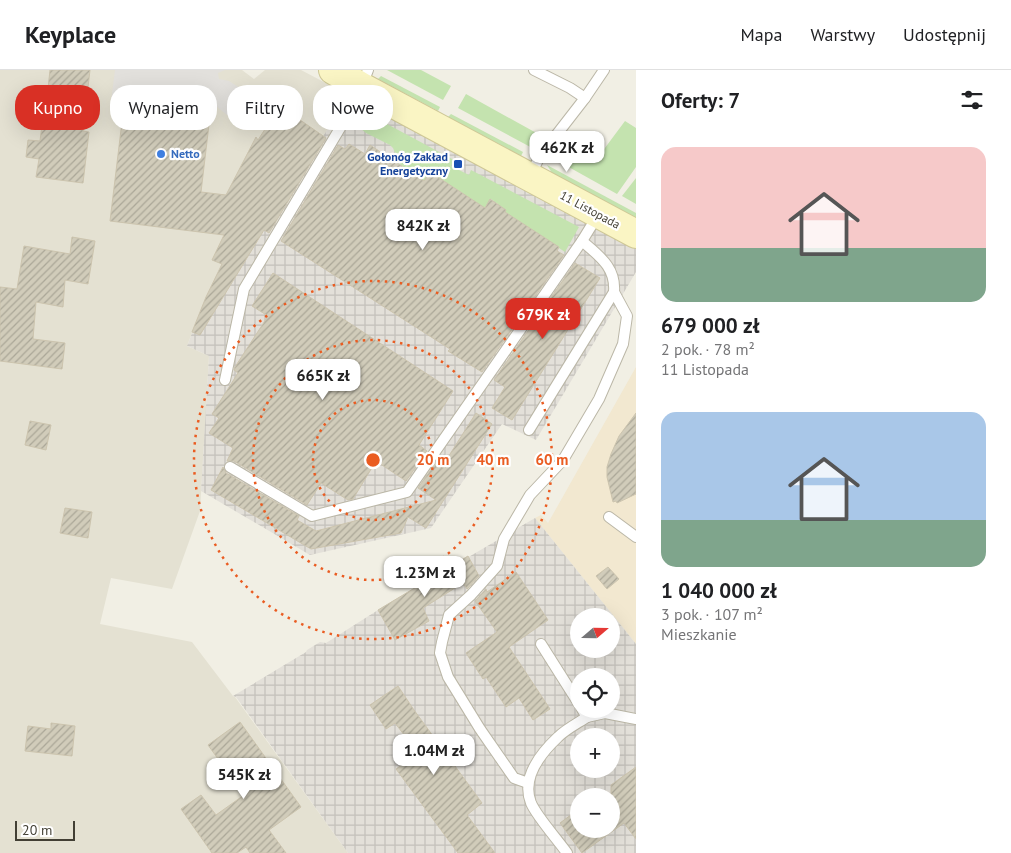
<!DOCTYPE html>
<html lang="pl">
<meta charset="utf-8">
<style>
:root{--surface:#fff;--page:#f2f2f2;--text:#202124;--muted:#757577;--line:#e0e0e0;--accent:#d93025}
body{margin:0;font-family:"PT Sans",sans-serif;background:var(--page);color:var(--text);height:100vh;display:flex;flex-direction:column;font-size:19px;white-space:nowrap}
*{box-sizing:border-box;margin:0}
p{font-size:16px;color:var(--muted)}
.icon{flex:none;width:28px;height:28px;fill:none;stroke:currentColor;stroke-width:2;stroke-linecap:round;stroke-linejoin:round}
.map{position:relative;flex:1;overflow:hidden}
.drawer{display:flex;flex-direction:column;background:var(--surface);width:375px}
.drawer>*{flex:none}
.banner{position:absolute;left:15px;top:15px;width:475px;height:45px;display:flex;gap:10px}
.needle{width:32px;rotate:70deg}
.controls{position:absolute;left:570px;top:538px;display:grid;gap:10px}
.controls a{display:grid;place-items:center;width:50px;height:50px;border-radius:50%;background:var(--surface);box-shadow:0 5px 20px #0002;font-size:25px}
.scale{position:absolute;left:15px;bottom:12px;width:60px;box-sizing:border-box;padding-left:5px;border:2px solid #423f34;border-top:0;font-size:14px;line-height:18px;white-space:nowrap;color:#423f34;-webkit-text-stroke:4px #fff;paint-order:stroke}
.price{position:absolute;translate:-50% -42px;padding:0 11px;border-radius:10px;background:#fff;color:#222;font-size:16px;line-height:32px;filter:drop-shadow(0 1px 2px #0008)}
.price::after{content:'';position:absolute;left:50%;top:30px;width:15px;height:11px;margin-left:-8px;background:inherit;clip-path:polygon(0 0,100% 0,50% 100%)}
.price.current{background:var(--accent);color:#fff}
ul{padding:0;list-style:none}
li{display:grid;align-content:center;gap:10px;height:265px;padding:0 25px}
li span{display:grid;place-items:center;height:155px;border-radius:15px;color:#555}
li>.icon{margin-inline-start:auto}
span .icon{width:90px;height:90px;fill:#fffc;stroke-width:1}
li b{font-size:21px}
h2{display:flex;justify-content:space-between;align-items:center;height:60px;padding:0 25px;font-size:21px}
.tag{padding:0 18px;border-radius:20px;background:var(--surface);box-shadow:0 5px 20px #0002;font-size:18px;line-height:45px}
.tag.current{background:var(--accent);color:#fff}
header{display:flex;align-items:center;gap:30px;box-sizing:border-box;height:70px;padding:0 25px;background:var(--surface);border-bottom:1px solid var(--line)}
header strong{font-size:24px}
nav{display:flex;gap:28px;margin-inline-start:auto;font-size:18px}
main{display:flex;flex:1;min-height:0}
.map>svg:first-child{display:block}
.residential{fill:#e4e1d2}
.commercial{fill:#f2e8d0}
.industrial{fill:url(#industrial-grid);fill-rule:evenodd}
.grass{fill:#c4e3af}
.parking{fill:#e2e0dc}
.building{fill:url(#building-hatch);stroke:#ccc4ae}
.lines{fill:none;stroke-linecap:round;stroke-linejoin:round}
.lane-casing{stroke:#bbb7a7;stroke-width:12}
.secondary-casing{stroke:#cec796;stroke-width:30}
.lane{stroke:#fff;stroke-width:10}
.secondary{stroke:#faf5c4;stroke-width:28}
.ring{fill:none;stroke:#ea5c21;stroke-width:2.5;stroke-dasharray:2.5 5}
.shop-dot{fill:#3f7fe0;stroke:#fff;stroke-width:2}
.transit-dot{fill:#1a4fb4;stroke:#fff;stroke-width:2}
.labels{text-anchor:middle;stroke-width:4.5;stroke-linejoin:round;paint-order:stroke}
.shop-label{font-size:12px;font-weight:bold;fill:#366cbe;stroke:#fff;text-anchor:start}
.transit-label{font-size:12px;font-weight:bold;fill:#164399;stroke:#fff;text-anchor:end}
.street-label{font-size:12px;fill:#423f34;stroke:#fff}
.centre{fill:#ea5c21;stroke:#fff;stroke-width:2.5}
.ring-label{font-size:15px;text-anchor:middle;font-weight:bold;fill:#ea5c21;stroke:#fff;stroke-width:4.5;stroke-linejoin:round;paint-order:stroke}
</style>
<header>
<strong>Keyplace</strong>
<nav><a>Mapa</a><a>Warstwy</a><a>Udostępnij</a></nav>
</header>
<main>
<div class="map">
<svg width="636" height="783" viewBox="0 0 636 783">
<defs>
<pattern id="industrial-grid" width="8" height="8" patternUnits="userSpaceOnUse" patternTransform="scale(1.25)"><rect width="8" height="8" fill="#e3e0d9"/><path d="M0 4h8M4 0v8" fill="none" stroke="#c4c1bb"/></pattern>
<pattern id="building-hatch" width="6" height="6" patternUnits="userSpaceOnUse" patternTransform="scale(1.25)"><rect width="6" height="6" fill="#d1ccba"/><path d="M-1 1l2-2M0 6l6-6M5 7l2-2" fill="none" stroke="#aba798"/></pattern>
</defs>
<rect width="100%" height="100%" fill="#f1efe4"/>
<polygon class="residential" points="0,0 242,0 254,9 265,0 301,0 341,21 347,30 323,66 306,56 222,194 206,227 187,276 209,286 200,441 172,519 111,508 100,554 192,572 233,626 235,627 348,783 0,783"/>
<polygon class="commercial" points="636,297 636,574 535,448 541,445 548,453"/>
<g class="industrial">
<polygon points="347,31 362,39 372,38 636,179 636,202 536,370 502,354 431,458 310,485 201,421 209,286 187,276 206,227 222,194 306,55 323,66"/>
<path d="M535 448 636 574V783H348L236 627 233 626 306 582 307 580 320 572 326 573 378 540ZM579 546H611V579H579ZM579 606H611V639H579ZM579 666H611V699H579ZM579 726H611V759H579Z"/>
</g>
<g class="grass">
<polygon points="387,0 421,0 451,16 443,30"/>
<polygon points="381,6 440,37 438,41 378,9"/>
<polygon points="466,24 540,65 542,63 548,66 536,80 458,38"/>
<polygon points="361,40 454,90 451,96 469,105 471,100 579,157 565,182 505,142 506,140 491,129 485,138 430,102 424,111 403,97 399,93 393,78 390,75 366,63 360,58 357,48"/>
<polygon points="451,44 523,82 521,86 448,47"/>
<polygon points="625,51 636,58 636,97 617,124 549,86 576,83 596,90"/>
<polygon points="547,95 636,143 636,148 552,103"/>
<polygon points="636,108 636,134 622,126"/>
</g>
<polygon class="parking" points="115,0 225,0 218,3 219,9 229,11 262,32 247,58 232,49 211,32 205,32 204,43 173,40 174,24 149,21 146,36 111,32"/>
<g class="building">
<polygon points="50,0 90,0 83,61 89,62 83,113 36,107 39,89 26,87 28,70 40,71 42,55 44,56"/>
<polygon points="124,35 210,46 201,122 226,125 256,67 258,70 280,36 326,68 269,163 264,160 200,265 192,262 206,227 222,194 212,190 224,165 110,151"/>
<polygon points="349,74 365,84 370,75 424,111 430,102 485,138 490,129 506,140 505,142 559,177 557,181 564,185 482,302 448,281 450,279 281,171 338,75 345,79"/>
<polygon points="72,167 95,171 88,214 65,210 63,237 36,232 33,269 65,273 62,299 0,291 0,217 17,219 24,176 70,184"/>
<polygon points="575,193 600,208 512,350 492,338 505,317 494,310"/>
<polygon points="273,203 453,321 419,375 427,381 406,411 376,391 353,429 348,430 321,413 307,435 234,391 227,391 233,378 209,363 219,348 212,344 238,303 234,300 235,297 268,246 252,236"/>
<polygon points="476,343 492,354 426,458 408,447 401,463 311,479 211,420 223,397 226,403 299,446 297,450 316,461 436,430 418,418 439,388 445,392"/>
<polygon points="636,343 636,424 617,433 616,431 613,432 607,407 607,397 611,384 619,366"/>
<polygon points="30,351 51,355 46,380 25,375"/>
<polygon points="65,438 92,442 88,468 60,463"/>
<polygon points="468,486 479,506 467,519 463,513 423,538 429,551 395,570 378,540"/>
<polygon points="608,497 619,509 607,519 596,506"/>
<polygon points="516,502 548,550 509,577 550,639 533,650 519,628 506,637 486,607 483,609 466,583 497,562 475,531 486,519 487,522"/>
<polygon points="398,616 414,640 482,733 467,745 495,783 458,783 396,699 418,683 395,653 386,659 370,635"/>
<polygon points="240,652 301,737 269,760 286,783 250,783 246,777 237,783 212,783 181,739 201,725 216,745 244,725 208,675"/>
<polygon points="51,653 75,656 72,686 25,681 28,656 51,659"/>
<polygon points="636,697 636,769 624,753 582,783 560,753 579,739 579,759 611,759 611,715"/>
</g>
<g class="lines">
<g class="lane-casing">
<g id="lane">
<polyline points="534,0 570,18 585,28"/>
<polyline points="530,106 540,86 585,28 604,0"/>
<polyline points="225,310 244,219 355,33 368,0"/>
<path d="M529 360 614 222C616 197 599 186 582 171"/>
<polyline points="230,397 312,446 407,422 582,171 598,145"/>
<polyline points="609,447 636,467"/>
<polyline points="541,574 579,634"/>
<polyline points="587,647 605,643 636,649"/>
<polyline points="528,713 514,708 480,659 448,607 440,583 442,572 449,545 471,525 497,496 504,469 530,425 563,390 599,329 623,274 627,246 614,222"/>
<path d="M567 783C558 770 537 747 531 733 521 708 541 683 558 667 566 659 578 653 587 647L582 639"/>
</g>
</g>
<g class="secondary-casing">
<polyline id="secondary" points="333,0 362,17 636,164"/>
</g>
<use href="#lane" class="lane"/>
<use href="#secondary" class="secondary"/>
</g>
<g class="ring">
<circle cx="373" cy="390" r="60"/>
<circle cx="373" cy="390" r="120"/>
<circle cx="373" cy="390" r="179"/>
</g>
<circle class="shop-dot" cx="161" cy="84" r="5"/>
<rect class="transit-dot" x="453" y="89" width="10" height="10" rx="2.5"/>
<g class="labels">
<g class="shop-label">
<text x="171" y="88">Netto</text>
</g>
<g class="transit-label">
<text x="448" y="91">Gołonóg Zakład<tspan x="448" dy="14">Energetyczny</tspan></text>
</g>
<g class="street-label">
<text transform="translate(590 140) rotate(28)" y="4">11 Listopada</text>
</g>
</g>
<circle cx="373" cy="390" r="8" class="centre"/>
<g class="ring-label">
<text x="433" y="395">20 m</text>
<text x="493" y="395">40 m</text>
<text x="552" y="395">60 m</text>
</g>
</svg>
<div class="controls">
<a><svg class="needle" viewBox="-14 -14 28 28"><path d="M0-13l5 13h-10z" fill="#e53935"/><path d="M0 13l5-13h-10z" fill="#757577"/></svg></a>
<a><svg class="icon" aria-label="locate" viewBox="0 0 24 24"><circle cx="12" cy="12" r="6"/><path d="M12 2v4M12 18v4M2 12h4M18 12h4"/></svg></a>
<a>+</a>
<a>−</a>
</div>
<div class="scale">20 m</div>
<b class="price" style="left:567px;top:103px">462K zł</b>
<b class="price" style="left:423px;top:181px">842K zł</b>
<b class="price current" style="left:543px;top:270px">679K zł</b>
<b class="price" style="left:323px;top:331px">665K zł</b>
<b class="price" style="left:425px;top:528px">1.23M zł</b>
<b class="price" style="left:434px;top:706px">1.04M zł</b>
<b class="price" style="left:244px;top:730px">545K zł</b>
<div class="banner">
<a class="tag current">Kupno</a>
<a class="tag">Wynajem</a>
<a class="tag">Filtry</a>
<a class="tag">Nowe</a>
</div>
</div>
<section class="drawer">
<h2>Oferty: 7<svg class="icon" aria-label="filters" viewBox="0 0 24 24"><path d="M4 7h16M4 17h16"/><circle cx="9" cy="7" r="2"/><circle cx="15" cy="17" r="2"/></svg></h2>
<ul>
<li><span style="background:linear-gradient(#f6c9c9 65%,#7fa58c 0)"><svg class="icon" aria-label="home" viewBox="0 0 24 24"><path d="M3 11l9-7 9 7M6 9v11h12V9"/></svg></span><div><b>679 000 zł</b><p>2 pok. · 78 m²</p><p>11 Listopada</p></div></li>
<li><span style="background:linear-gradient(#a9c7e8 70%,#7fa58c 0)"><svg class="icon" aria-label="home" viewBox="0 0 24 24"><path d="M3 11l9-7 9 7M6 9v11h12V9"/></svg></span><div><b>1 040 000 zł</b><p>3 pok. · 107 m²</p><p>Mieszkanie</p></div></li>
</ul>
</section>
</main>
